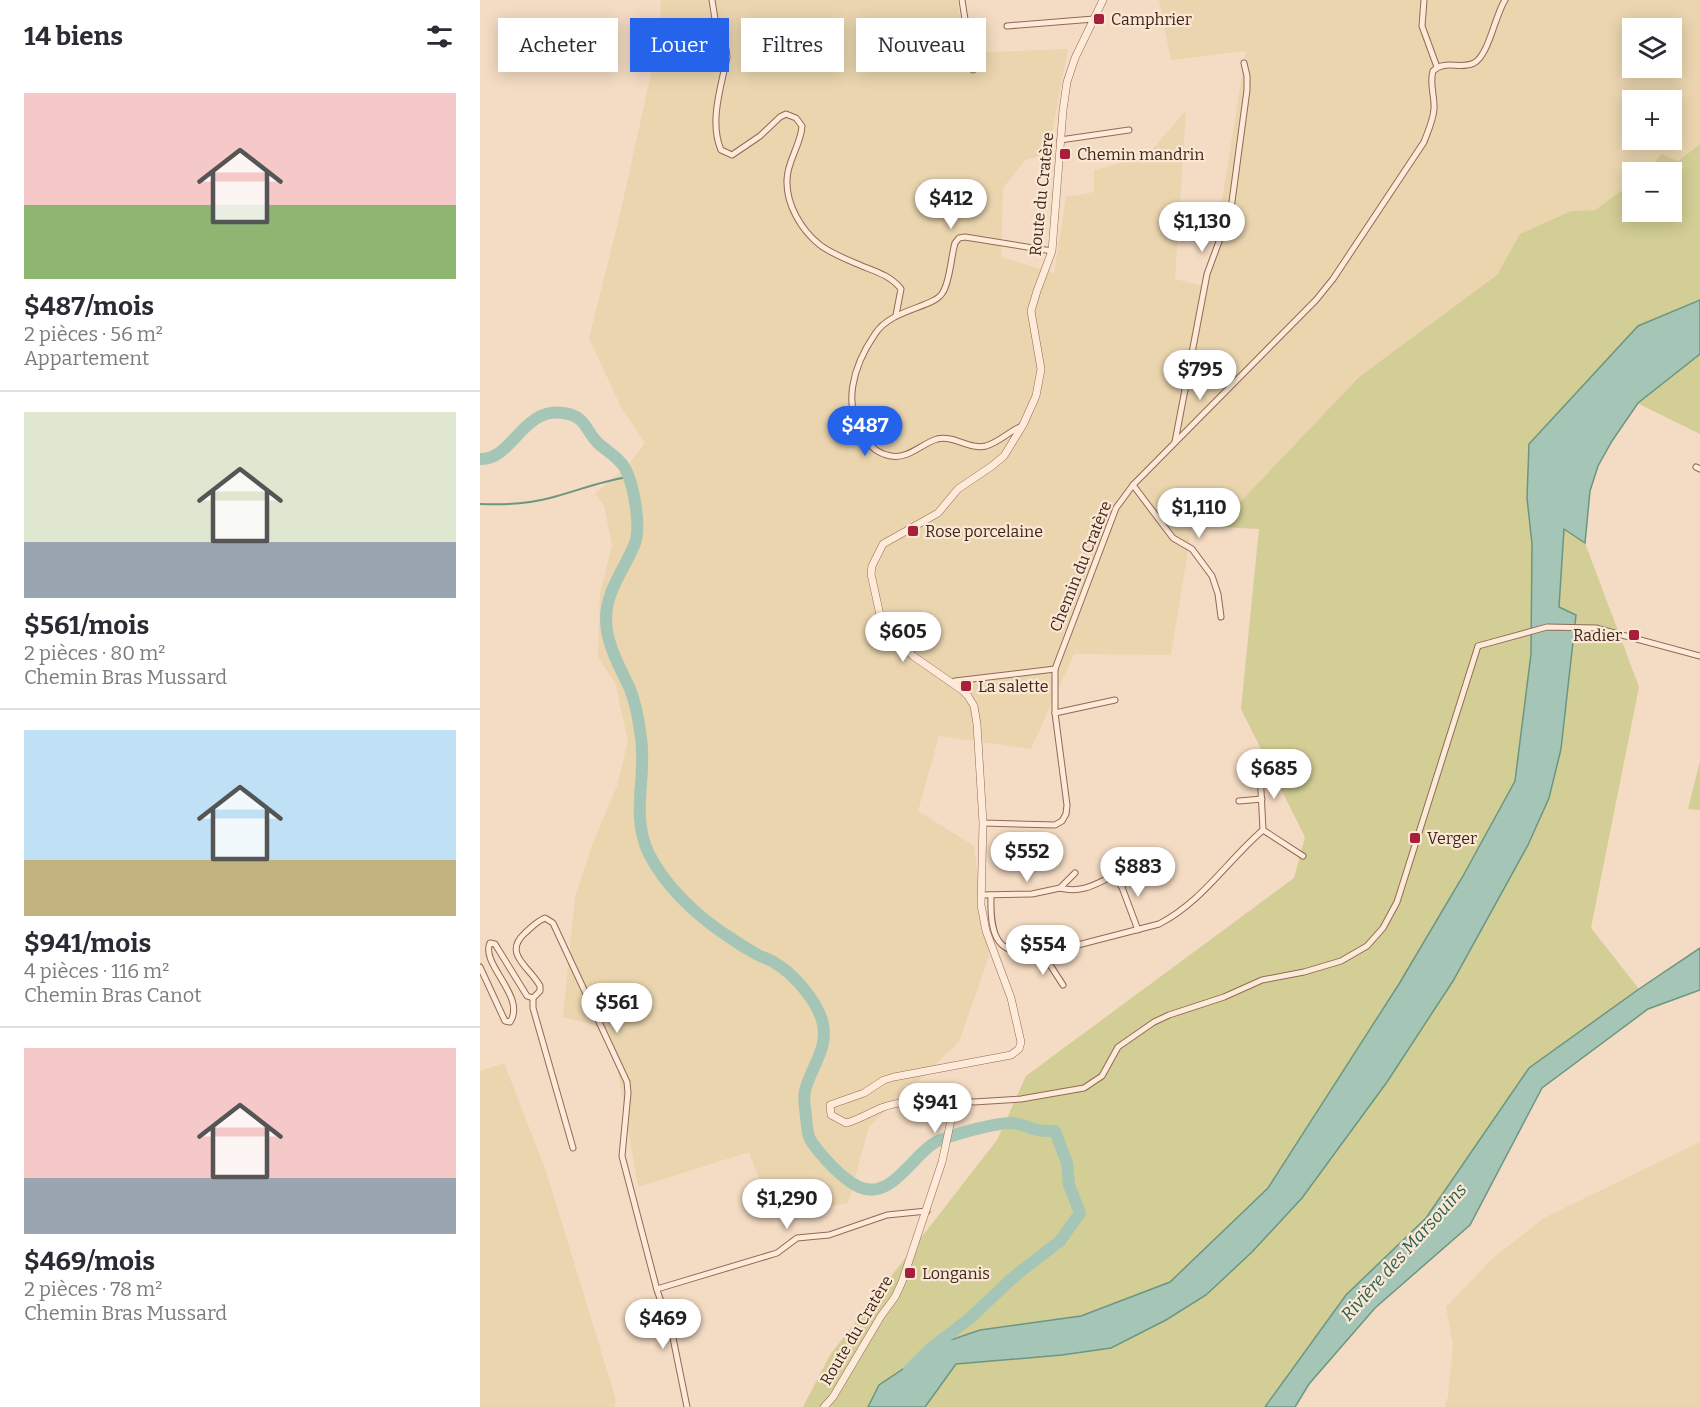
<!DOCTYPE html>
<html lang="fr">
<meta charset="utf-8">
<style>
:root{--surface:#fff;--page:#f2f2f3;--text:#2b2b33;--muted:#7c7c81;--line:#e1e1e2;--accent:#2563eb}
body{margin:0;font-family:Bitter,serif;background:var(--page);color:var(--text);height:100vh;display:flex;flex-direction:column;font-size:22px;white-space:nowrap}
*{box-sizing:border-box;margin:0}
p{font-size:20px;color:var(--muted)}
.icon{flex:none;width:33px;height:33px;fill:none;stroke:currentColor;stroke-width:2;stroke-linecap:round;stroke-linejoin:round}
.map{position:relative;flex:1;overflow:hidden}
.sheet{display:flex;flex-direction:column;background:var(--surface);width:480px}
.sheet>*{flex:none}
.banner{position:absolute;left:18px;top:18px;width:570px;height:54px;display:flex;gap:12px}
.tools{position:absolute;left:1142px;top:18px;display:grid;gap:12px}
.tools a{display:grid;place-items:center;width:60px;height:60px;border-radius:0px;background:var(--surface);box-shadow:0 3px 15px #0003;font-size:30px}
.price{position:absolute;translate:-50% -51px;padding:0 14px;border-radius:21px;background:#fff;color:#222;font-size:20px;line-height:39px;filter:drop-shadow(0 2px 3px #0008)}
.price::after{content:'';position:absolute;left:50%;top:36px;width:18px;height:14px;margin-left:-9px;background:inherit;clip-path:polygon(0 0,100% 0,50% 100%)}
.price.active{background:var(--accent);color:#fff}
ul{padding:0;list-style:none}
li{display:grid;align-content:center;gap:12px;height:318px;padding:0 24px}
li+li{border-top:2px solid var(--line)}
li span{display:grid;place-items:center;height:186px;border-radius:0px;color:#555}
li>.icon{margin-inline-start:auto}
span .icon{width:108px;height:108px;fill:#fffc;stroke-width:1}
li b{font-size:26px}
h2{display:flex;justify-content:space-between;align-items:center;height:72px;padding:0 24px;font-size:26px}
.chip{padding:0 21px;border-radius:0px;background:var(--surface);box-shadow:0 3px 15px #0003;font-size:21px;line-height:54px}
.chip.active{background:var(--accent);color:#fff}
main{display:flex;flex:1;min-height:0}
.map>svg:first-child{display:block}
.farmland{fill:#ead5af;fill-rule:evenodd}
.green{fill:#d3ce95}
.water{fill:#a5c6b6;stroke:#6b9682;stroke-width:1.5}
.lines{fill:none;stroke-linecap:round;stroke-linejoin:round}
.stream{stroke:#6b9682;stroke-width:2}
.river{stroke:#a5c6b6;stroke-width:12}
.minor-casing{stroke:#916a57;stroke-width:7}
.tertiary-casing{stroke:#916a57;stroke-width:8}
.minor{stroke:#fdead8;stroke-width:5}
.tertiary{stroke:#fdead8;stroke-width:7}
.poi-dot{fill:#a81f3b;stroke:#fae7d4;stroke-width:2}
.labels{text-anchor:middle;stroke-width:4.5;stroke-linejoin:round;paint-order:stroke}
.poi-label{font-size:16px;fill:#3f261d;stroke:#fae7d4;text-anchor:start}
.street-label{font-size:16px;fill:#3f261d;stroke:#fae7d4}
.water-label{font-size:18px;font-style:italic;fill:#2a6052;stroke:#fae7d4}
</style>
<main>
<section class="sheet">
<h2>14 biens<svg class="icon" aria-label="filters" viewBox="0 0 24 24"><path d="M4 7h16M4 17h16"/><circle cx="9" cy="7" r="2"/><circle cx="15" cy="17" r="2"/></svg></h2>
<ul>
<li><span style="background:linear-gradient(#f6c9c9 60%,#8fb573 0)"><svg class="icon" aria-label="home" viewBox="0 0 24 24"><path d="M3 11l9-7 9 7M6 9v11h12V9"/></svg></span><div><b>$487/mois</b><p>2 pièces · 56 m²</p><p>Appartement</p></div></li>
<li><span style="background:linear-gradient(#dfe7d0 70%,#9aa5b1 0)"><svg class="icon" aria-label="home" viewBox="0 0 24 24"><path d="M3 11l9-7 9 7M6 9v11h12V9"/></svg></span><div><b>$561/mois</b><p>2 pièces · 80 m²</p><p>Chemin Bras Mussard</p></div></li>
<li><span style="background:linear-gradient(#bfe0f5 70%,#c2b280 0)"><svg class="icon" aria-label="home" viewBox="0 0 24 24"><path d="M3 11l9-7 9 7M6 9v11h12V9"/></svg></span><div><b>$941/mois</b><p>4 pièces · 116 m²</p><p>Chemin Bras Canot</p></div></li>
<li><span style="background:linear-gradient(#f6c9c9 70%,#9aa5b1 0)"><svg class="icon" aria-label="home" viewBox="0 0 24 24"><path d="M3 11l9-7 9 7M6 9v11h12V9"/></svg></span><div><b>$469/mois</b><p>2 pièces · 78 m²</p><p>Chemin Bras Mussard</p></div></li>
</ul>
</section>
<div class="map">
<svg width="1220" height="1407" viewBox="0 0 1220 1407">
<rect width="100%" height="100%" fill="#f4dbc3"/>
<g class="farmland">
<path d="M181 0H477L486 53 588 49 568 154 545 160 523 188 521 257 574 273 586 197 614 192V170L667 156 706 110 695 279 728 287 766 51 691 60 679 0H1220V144L1198 161 1181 155 1167 172H1152V183L1115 210 1091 211 1041 234 1017 275 879 377 763 499 741 527 712 525 691 655 594 654 551 749 459 736 438 811 494 846 509 956 479 1042 389 1127 368 1203 293 1216 269 1152 158 1187 136 1060 115 1025 83 1017 95 897 112 845 137 786 148 741 135 682 118 658 120 593 132 545 124 505 115 494 148 465 165 443 141 407 109 338 139 219 180 33ZM1152 28H1191V68H1152ZM1152 100H1191V140H1152Z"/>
<polygon points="24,1063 66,1171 136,1400 134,1407 0,1407 0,1071"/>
<polygon points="1220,1142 1220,1407 965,1407 968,1396 973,1345 966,1307 1013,1258 1064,1218"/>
</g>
<g class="green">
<polygon points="1220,144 1220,300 1158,326 1047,498 1052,544 1051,654 1035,781 983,876 919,984 788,1188 690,1282 601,1316 500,1330 400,1385 388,1407 323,1407 350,1355 517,1140 546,1076 814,878 825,837 761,709 779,529 741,527 763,499 879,377 1017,275 1040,234 1091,211 1115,210 1152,183 1152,212 1191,212 1191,172 1167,172 1181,154 1198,161"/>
<polygon points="1220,354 1220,434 1157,403"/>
<polygon points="1084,528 1105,543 1159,687 1111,928 1159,989 1049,1068 946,1218 866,1295 785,1407 445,1407 476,1364 582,1355 631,1348 686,1320 726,1295 772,1252 822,1198 907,1082 973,981 1048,845 1069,798 1081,749 1096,615 1079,607"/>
<polygon points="1220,761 1220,810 1208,809"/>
</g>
<g class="water">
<polygon points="1220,300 1220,354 1158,403 1132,441 1118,466 1110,491 1105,543 1084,529 1079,607 1096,615 1081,749 1069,798 1048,845 973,981 907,1082 822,1198 772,1252 726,1295 686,1320 631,1348 582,1355 476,1364 445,1407 388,1407 399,1385 462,1343 500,1330 601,1316 690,1282 788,1188 919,984 983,876 1035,781 1051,654 1052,544 1047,498 1049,444 1158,326"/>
<polygon points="1220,948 1220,990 1168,1009 1062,1088 990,1225 895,1308 829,1384 815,1407 785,1407 866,1295 946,1218 1049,1068 1159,989"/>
</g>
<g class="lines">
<path class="stream" d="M0 504C24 505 47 504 70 498 97 491 121 481 148 477"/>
<path class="river" d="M0 459C32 461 42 407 83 413 107 416 105 431 119 444 128 452 141 459 146 470 154 487 161 526 155 543 145 569 126 590 126 619 126 644 140 667 150 689 156 704 159 721 161 738 167 778 150 814 169 854 185 886 217 916 246 935 256 942 267 949 278 955 284 958 290 959 295 963 313 973 336 1000 342 1020 350 1048 331 1066 325 1091 323 1099 325 1107 326 1116 328 1138 327 1137 341 1154 351 1166 365 1180 379 1187 413 1202 434 1150 460 1140 476 1134 517 1122 533 1123 542 1124 549 1128 557 1130 562 1131 570 1131 575 1131L587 1163 589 1185 600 1213 580 1241 536 1275 489 1319 450 1349 429 1370"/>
<g class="minor-casing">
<g id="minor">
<path d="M232 0 235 19 246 49 247 57C241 87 229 122 241 150L252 155 280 136 300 117 306 114 316 118 322 126C321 145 307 161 307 180 306 204 321 230 340 245 352 254 368 260 382 266 397 272 411 276 421 289L416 315"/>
<polyline points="482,0 493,70"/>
<polyline points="944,0 942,26 957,67"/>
<polyline points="527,26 614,19"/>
<polyline points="580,140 649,130"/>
<path d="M542 426C530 431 519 442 506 446 489 450 475 435 457 439 441 444 429 459 411 456 399 454 392 448 385 439 361 406 373 366 395 334 412 308 455 308 463 292 470 281 471 257 475 243L479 238 485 237 572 251"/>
<polyline points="695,442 727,274 751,209 767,90 767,76 764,63"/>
<polyline points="1216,467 1220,469"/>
<polyline points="653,485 693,538 712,549 732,576 738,594 741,617"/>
<polyline points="473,683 475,681 575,669"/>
<polyline points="575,713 635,700"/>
<polyline points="780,771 783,830"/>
<polyline points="759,801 782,799"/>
<path d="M503 823 575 825 582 821 586 814 587 805 575 713V669L636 508 653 485 836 300 853 279 944 142C948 131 953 121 954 109 955 96 949 84 953 71 965 59 980 70 994 63 1009 55 1015 15 1025 0"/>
<polyline points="641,886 685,854"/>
<path d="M580 888C603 894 617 883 637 874L658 930"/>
<polyline points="501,895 552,894 580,888 595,873"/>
<path d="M511 895C510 937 516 957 563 954L679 924C722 902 747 861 783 830L823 856"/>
<polyline points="563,954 583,985"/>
<path d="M0 967 25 1021 30 1022C47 997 0 964 10 943L15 944 47 996 53 998"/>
<polyline points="470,1104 474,1100 494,1102 541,1099 604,1088 622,1076 638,1047 674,1022 689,1015 744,997 782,980 824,972 861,961 887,946 903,928 917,902 998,646 1067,627 1116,628 1220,656"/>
<path d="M93 1148 53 1008V998L60 991V986C50 967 22 954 45 933 52 927 57 921 65 918L73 923 147 1082 148 1093 142 1156 177 1290 192 1333 207 1407"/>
<polyline points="177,1289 297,1253 317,1238 349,1235 407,1215 447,1211"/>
</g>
</g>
<g class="tertiary-casing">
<path id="tertiary" d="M344 1407 353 1397 401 1316 415 1297 422 1282 462 1162 473 1111 470 1104C456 1097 415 1102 401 1108 389 1113 378 1120 366 1123L351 1115 350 1105 384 1093 404 1080 414 1077 531 1055 539 1049 541 1042 531 998 506 931 501 905 503 823 497 724 494 706 488 696 482 690 433 656 415 639 400 615 391 574 392 566 403 544 458 513 478 489 512 466 524 456 543 425 556 396 561 369 551 311 557 291 572 251 583 110 587 82 595 58 623 0"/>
</g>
<use href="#minor" class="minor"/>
<use href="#tertiary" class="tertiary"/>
</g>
<g class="poi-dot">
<rect x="613" y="13" width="12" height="12" rx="3"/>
<rect x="579" y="148" width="12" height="12" rx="3"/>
<rect x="427" y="525" width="12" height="12" rx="3"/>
<rect x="1148" y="629" width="12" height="12" rx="3"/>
<rect x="480" y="680" width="12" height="12" rx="3"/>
<rect x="929" y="832" width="12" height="12" rx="3"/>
<rect x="424" y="1267" width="12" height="12" rx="3"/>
</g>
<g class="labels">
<g class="poi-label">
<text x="631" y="25">Camphrier</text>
<text x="597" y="160">Chemin mandrin</text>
<text x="445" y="537">Rose porcelaine</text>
<text x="1142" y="641" text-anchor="end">Radier</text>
<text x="498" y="692">La salette</text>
<text x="947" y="844">Verger</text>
<text x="442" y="1279">Longanis</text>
</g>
<g class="street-label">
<text transform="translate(561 194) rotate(-84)" y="6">Route du Cratère</text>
<text transform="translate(600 566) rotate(-68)" y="6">Chemin du Cratère</text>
<text transform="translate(376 1330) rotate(-59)" y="6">Route du Cratère</text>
</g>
<g class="water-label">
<text transform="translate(924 1252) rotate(-48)" y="6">Rivière des Marsouins</text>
</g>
</g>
</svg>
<div class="tools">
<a><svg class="icon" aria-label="layers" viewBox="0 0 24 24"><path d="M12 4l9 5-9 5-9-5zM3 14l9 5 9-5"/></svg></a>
<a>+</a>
<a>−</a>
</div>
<b class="price" style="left:471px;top:230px">$412</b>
<b class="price" style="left:722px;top:253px">$1,130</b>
<b class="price" style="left:720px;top:401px">$795</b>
<b class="price active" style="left:385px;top:457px">$487</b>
<b class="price" style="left:719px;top:539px">$1,110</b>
<b class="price" style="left:423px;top:663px">$605</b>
<b class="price" style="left:794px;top:800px">$685</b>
<b class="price" style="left:547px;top:883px">$552</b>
<b class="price" style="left:658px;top:898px">$883</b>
<b class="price" style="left:563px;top:976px">$554</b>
<b class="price" style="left:137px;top:1034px">$561</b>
<b class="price" style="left:455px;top:1134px">$941</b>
<b class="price" style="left:307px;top:1230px">$1,290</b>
<b class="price" style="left:183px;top:1350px">$469</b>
<div class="banner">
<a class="chip">Acheter</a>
<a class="chip active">Louer</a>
<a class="chip">Filtres</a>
<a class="chip">Nouveau</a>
</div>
</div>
</main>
